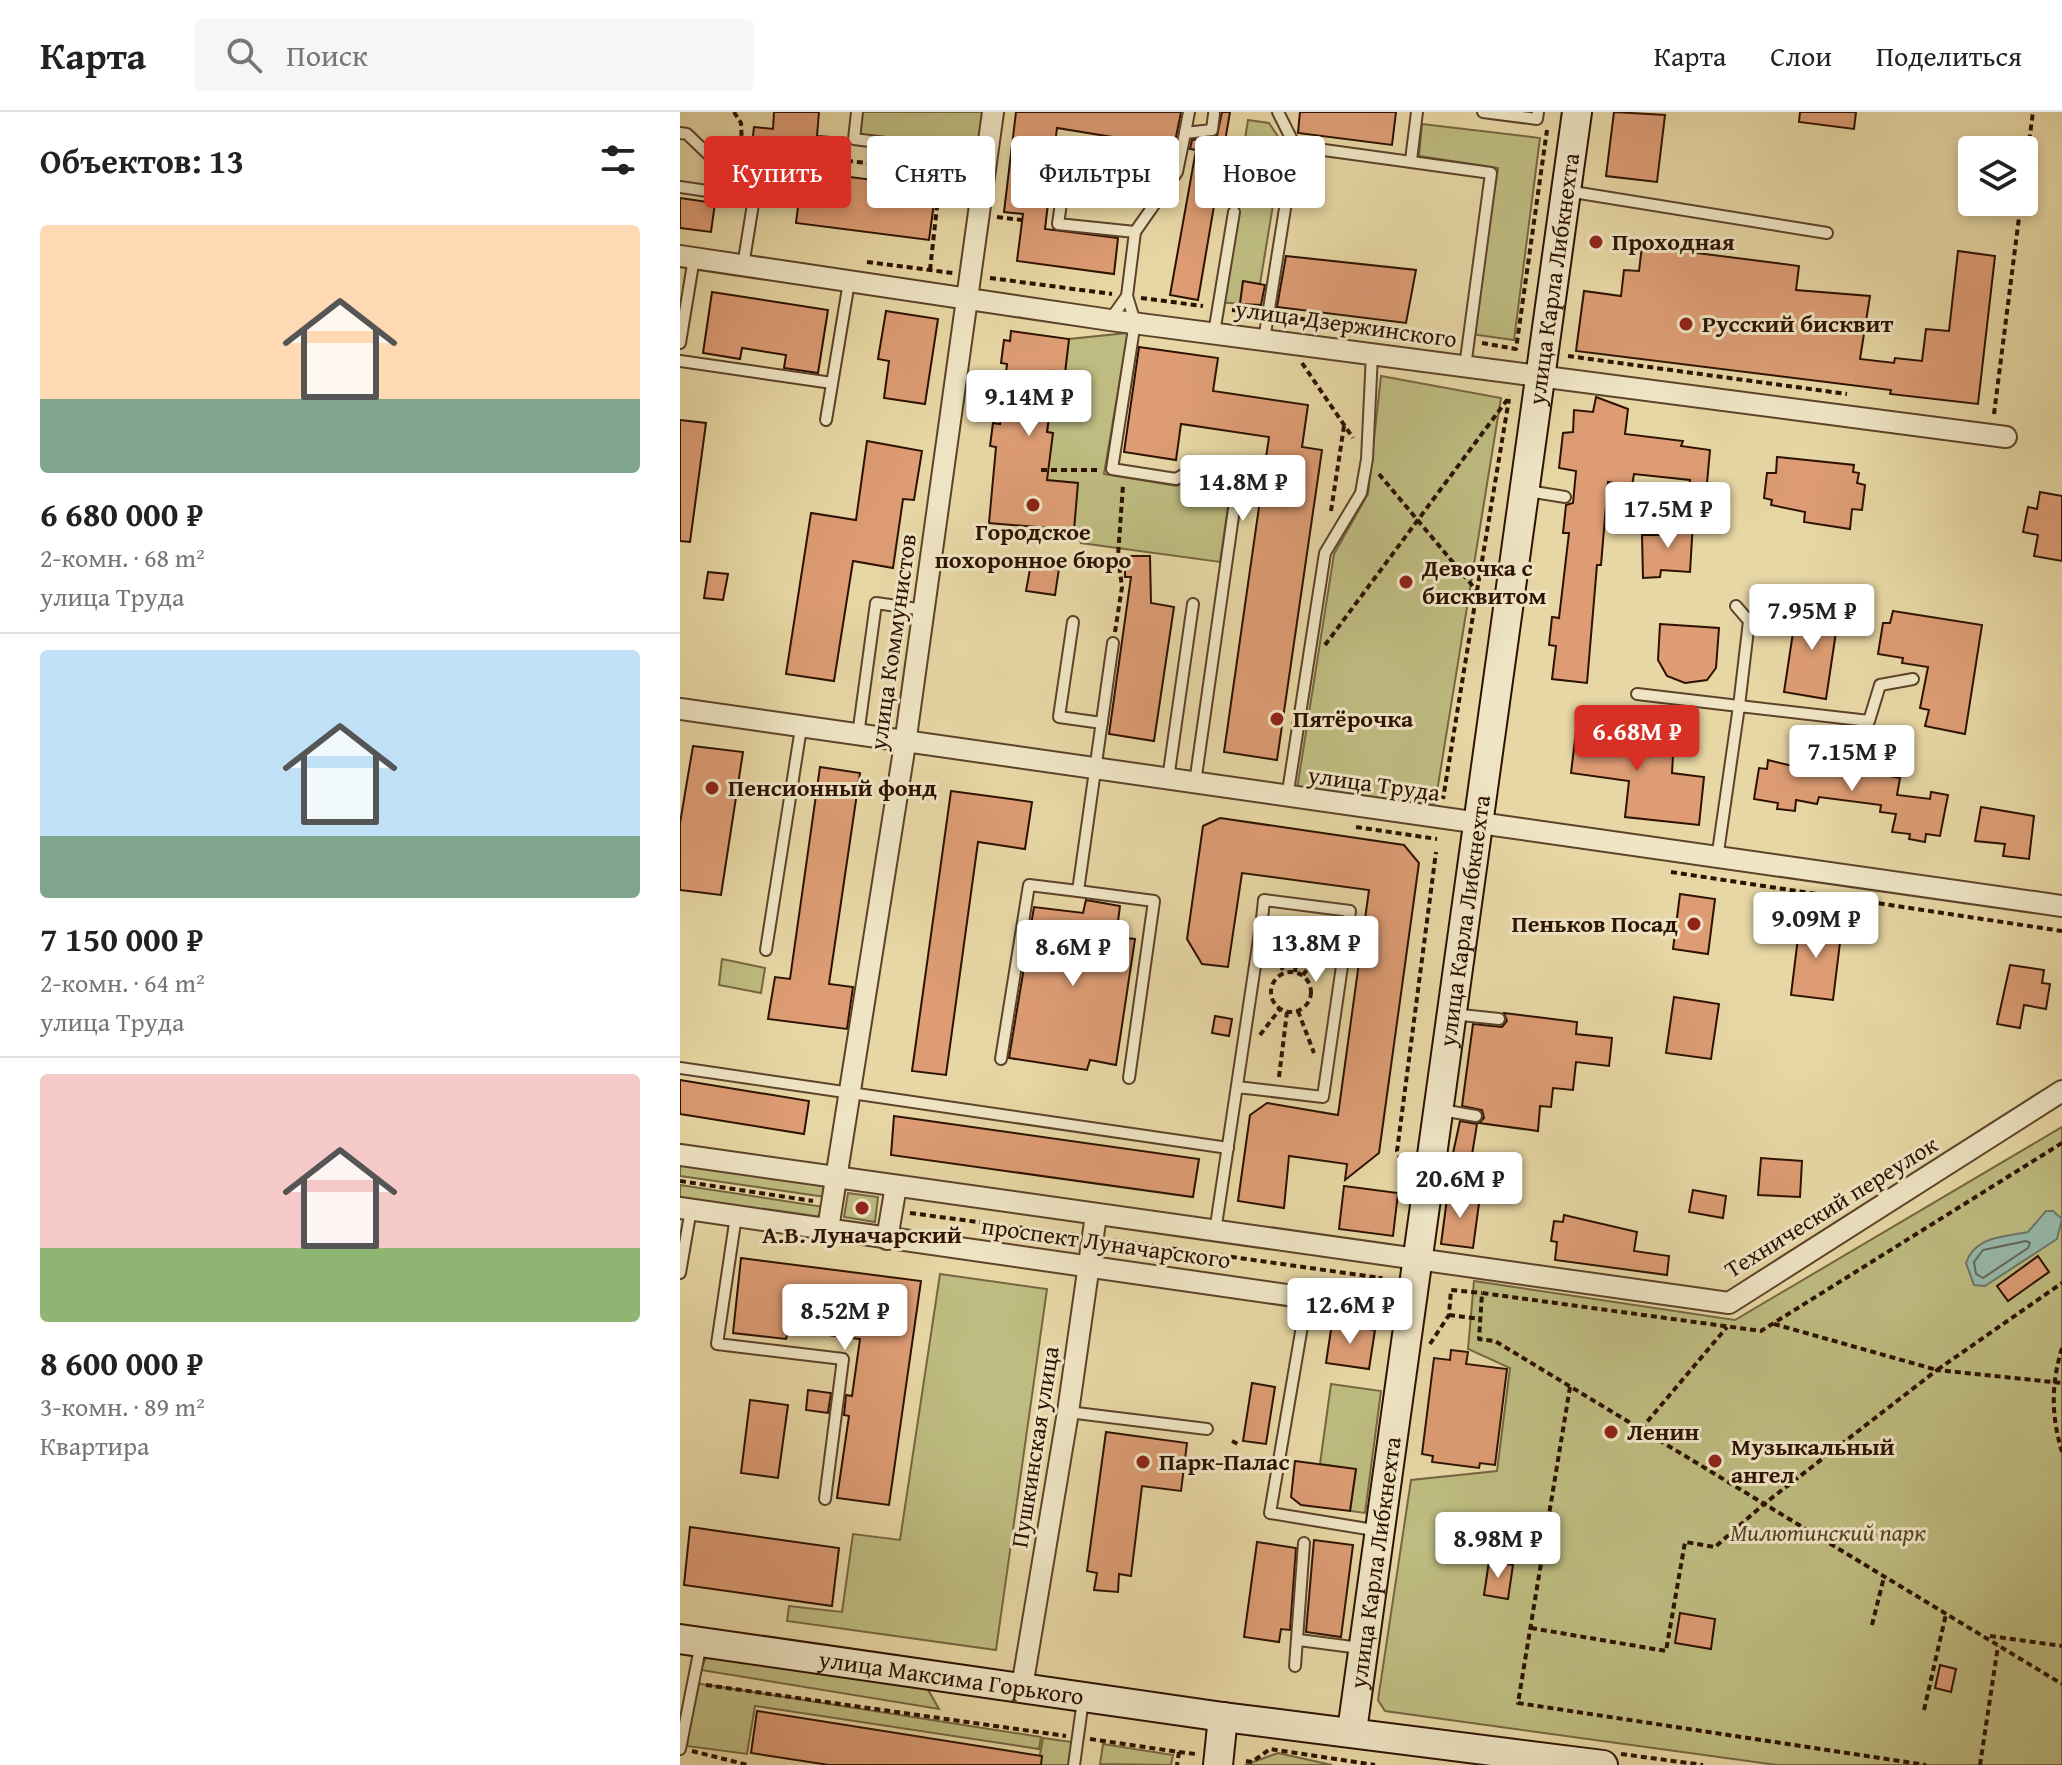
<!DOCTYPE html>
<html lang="ru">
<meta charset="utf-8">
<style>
:root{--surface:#fff;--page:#f6f6f6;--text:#222;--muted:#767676;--line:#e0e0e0;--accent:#d93025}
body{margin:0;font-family:"Gentium Book Plus",serif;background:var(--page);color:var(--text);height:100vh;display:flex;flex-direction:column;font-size:30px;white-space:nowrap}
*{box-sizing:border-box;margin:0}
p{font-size:26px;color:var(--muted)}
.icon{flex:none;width:44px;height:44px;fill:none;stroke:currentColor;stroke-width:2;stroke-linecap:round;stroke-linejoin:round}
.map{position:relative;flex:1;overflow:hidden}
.drawer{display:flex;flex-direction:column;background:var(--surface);width:680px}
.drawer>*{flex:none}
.banner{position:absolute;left:24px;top:24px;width:760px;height:72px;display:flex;gap:16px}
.buttons{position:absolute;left:1278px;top:24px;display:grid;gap:16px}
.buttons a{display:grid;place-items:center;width:80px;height:80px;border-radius:8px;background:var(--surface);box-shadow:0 4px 12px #0003;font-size:40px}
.price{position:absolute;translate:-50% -68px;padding:0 18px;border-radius:8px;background:#fff;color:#222;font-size:26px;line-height:52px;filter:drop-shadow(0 2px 4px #0008)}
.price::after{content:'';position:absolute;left:50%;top:48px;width:24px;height:18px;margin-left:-12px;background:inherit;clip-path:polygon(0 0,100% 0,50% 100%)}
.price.active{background:var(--accent);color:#fff}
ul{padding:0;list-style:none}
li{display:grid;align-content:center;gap:16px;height:424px;padding:0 40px}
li+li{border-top:2px solid var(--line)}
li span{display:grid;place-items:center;height:248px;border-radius:8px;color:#555}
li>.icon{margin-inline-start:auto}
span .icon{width:144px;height:144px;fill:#fffc;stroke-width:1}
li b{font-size:34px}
h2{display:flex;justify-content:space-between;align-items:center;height:96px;padding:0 40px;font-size:34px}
.pill{padding:0 28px;border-radius:8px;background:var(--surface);box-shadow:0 4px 12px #0003;font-size:28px;line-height:72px}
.pill.active{background:var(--accent);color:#fff}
header{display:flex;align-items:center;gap:48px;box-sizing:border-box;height:112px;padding:0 40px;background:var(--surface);border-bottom:2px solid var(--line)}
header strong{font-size:38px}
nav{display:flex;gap:44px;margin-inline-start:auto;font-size:28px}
.search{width:560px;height:72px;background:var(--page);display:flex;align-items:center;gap:20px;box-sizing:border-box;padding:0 28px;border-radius:8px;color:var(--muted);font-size:30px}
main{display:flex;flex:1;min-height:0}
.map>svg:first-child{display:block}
.green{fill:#bebc80;stroke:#766640;stroke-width:2}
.water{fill:#97b9ab;stroke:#6d7667;stroke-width:2}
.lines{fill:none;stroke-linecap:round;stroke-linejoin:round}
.shore{stroke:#626556;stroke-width:2}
.building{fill:#dd9c74;stroke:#2d1100;stroke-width:2}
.lane-casing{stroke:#5c4229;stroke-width:14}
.street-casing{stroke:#5c4229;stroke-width:24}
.secondary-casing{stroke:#2d1100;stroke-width:32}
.path{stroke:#2d1100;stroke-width:4;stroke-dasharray:6 4;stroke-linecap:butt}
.lane{stroke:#efe5c4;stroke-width:10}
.street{stroke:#efe5c4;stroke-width:20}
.secondary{stroke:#efe5c4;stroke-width:28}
.poi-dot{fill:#8f2418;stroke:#efe5c4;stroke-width:3}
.labels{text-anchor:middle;stroke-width:6;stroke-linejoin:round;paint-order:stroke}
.poi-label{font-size:24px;font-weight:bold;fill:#2d1100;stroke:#efe5c4;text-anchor:start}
.street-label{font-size:24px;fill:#2d1100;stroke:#efe5c4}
.park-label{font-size:24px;font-style:italic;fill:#584426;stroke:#efe5c4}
</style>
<header>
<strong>Карта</strong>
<div class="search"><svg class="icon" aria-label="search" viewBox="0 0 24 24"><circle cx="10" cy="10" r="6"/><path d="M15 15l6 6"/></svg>Поиск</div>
<nav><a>Карта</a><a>Слои</a><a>Поделиться</a></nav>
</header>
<main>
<section class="drawer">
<h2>Объектов: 13<svg class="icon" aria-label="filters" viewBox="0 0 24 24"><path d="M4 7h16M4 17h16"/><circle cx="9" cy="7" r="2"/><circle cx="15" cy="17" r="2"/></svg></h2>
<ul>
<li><span style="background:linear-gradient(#ffd9b3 70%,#7fa58c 0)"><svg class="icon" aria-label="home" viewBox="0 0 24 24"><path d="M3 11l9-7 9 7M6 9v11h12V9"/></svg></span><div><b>6 680 000 ₽</b><p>2-комн. · 68 m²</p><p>улица Труда</p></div></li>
<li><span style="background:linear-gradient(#bfe0f5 75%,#7fa58c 0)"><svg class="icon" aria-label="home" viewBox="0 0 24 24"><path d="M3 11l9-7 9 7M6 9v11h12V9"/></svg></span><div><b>7 150 000 ₽</b><p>2-комн. · 64 m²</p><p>улица Труда</p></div></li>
<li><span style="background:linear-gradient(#f6c9c9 70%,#8fb573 0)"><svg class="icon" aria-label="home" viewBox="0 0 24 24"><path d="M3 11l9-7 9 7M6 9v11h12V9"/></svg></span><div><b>8 600 000 ₽</b><p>3-комн. · 89 m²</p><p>Квартира</p></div></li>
</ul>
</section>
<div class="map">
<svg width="1382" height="1653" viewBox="0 0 1382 1653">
<rect width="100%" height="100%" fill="#e7d7a4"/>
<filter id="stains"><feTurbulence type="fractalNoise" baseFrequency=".0025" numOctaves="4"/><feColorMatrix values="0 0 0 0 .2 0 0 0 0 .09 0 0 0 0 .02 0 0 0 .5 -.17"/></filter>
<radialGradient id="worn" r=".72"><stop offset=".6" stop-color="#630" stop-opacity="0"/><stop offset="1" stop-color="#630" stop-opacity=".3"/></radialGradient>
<g class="green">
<polygon points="181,0 306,0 302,37 178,24"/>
<polygon points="568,8 589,11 603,32 580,172 563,170 560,192 539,190"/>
<polygon points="742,12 860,26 834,228 790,222 818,56 739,44"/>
<polygon points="448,221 424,362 497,374 529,357 553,361 540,450 401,431 394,417 397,371 360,368 373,321 367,320 375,259 385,260 389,227"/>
<polygon points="701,264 821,286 755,692 617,677 654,442 688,382"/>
<polygon points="42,847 85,856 81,881 39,873"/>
<polygon points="1382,1015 1382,1653 1097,1653 705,1599 698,1588 731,1368 817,1359 830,1256 788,1237 794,1169 1055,1208"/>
<polygon points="0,1051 147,1072 146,1085 0,1064"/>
<polygon points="0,1073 144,1095 141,1110 0,1088"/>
<polygon points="168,1081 198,1085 195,1110 164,1105"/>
<polygon points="260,1162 367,1177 316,1538 107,1509 109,1494 162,1500 173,1422 220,1428"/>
<polygon points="651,1272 701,1279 685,1401 670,1399 676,1357 640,1352"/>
<polygon points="28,1539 247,1576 259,1597 21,1558"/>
<polygon points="15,1571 361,1625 359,1637 75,1594 67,1642 7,1634"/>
<polygon points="363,1626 392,1630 389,1653 358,1653"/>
<polygon points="423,1632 493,1643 491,1653 420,1652"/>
<polygon points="598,1641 652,1653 565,1653"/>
</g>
<path class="water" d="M1366 1099H1373L1382 1107 1377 1127 1305 1174 1294 1173 1286 1151C1295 1124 1324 1125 1348 1120Z"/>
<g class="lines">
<polygon class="shore" points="1346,1129 1350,1131 1348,1136 1303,1166 1296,1162 1294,1150 1303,1138"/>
</g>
<g class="building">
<polygon points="94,0 139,0 137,24 150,25 146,62 256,76 249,128 116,111 121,71 91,69 93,51 70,49 74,15 93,17"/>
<polygon points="336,0 501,0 494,35 377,16 365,117 438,126 434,162 337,149 343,102 324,100"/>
<polygon points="542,0 550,0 518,188 490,183 516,38 510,37 512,28 537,24"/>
<polygon points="620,0 716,0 712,33 618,21"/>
<polygon points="934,0 985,3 977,70 926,64"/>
<polygon points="1120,0 1176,0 1174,17 1119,10"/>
<polygon points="0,86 35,91 31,120 0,116"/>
<polygon points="962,134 1119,154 1116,178 1190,184 1180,247 1214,251 1215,246 1242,249 1246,217 1269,219 1278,139 1315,144 1298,292 1210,282 1211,278 896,239 904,179 941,184 944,158 959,159"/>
<polygon points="606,144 736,158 726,211 597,195"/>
<polygon points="563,169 585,173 581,193 560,192"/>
<polygon points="32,180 148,198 138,261 104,256 106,243 62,236 60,247 23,241"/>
<polygon points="206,199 258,207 245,292 204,286 209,249 198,247"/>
<polygon points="331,219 389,227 385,261 375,259 367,320 373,321 367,368 398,371 394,418 309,411 316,335 310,334 313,311 320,312 327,252 321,251 324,228 330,229"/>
<polygon points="459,235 538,246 533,279 628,293 622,335 642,338 597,648 544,640 589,325 501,312 496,348 444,340"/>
<polygon points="916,285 948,297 945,322 1003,329 1001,334 1030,338 1026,382 1009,379 1010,368 954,362 952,374 928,370 921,453 917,453 907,571 872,567 876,534 869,533 872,505 879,506 889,421 883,421 886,393 893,391 896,359 879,356 883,321 893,320 894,298 913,300"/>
<polygon points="0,308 26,311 10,430 0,429"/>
<polygon points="187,329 242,339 234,388 223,387 213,456 173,449 154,569 106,562 131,401 176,408"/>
<polygon points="1097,345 1174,353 1173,360 1179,361 1177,371 1185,373 1182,398 1172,397 1170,417 1124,410 1125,400 1091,393 1092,388 1084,386 1087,361 1096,361"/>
<polygon points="1360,380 1382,384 1382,449 1354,444 1358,423 1343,420 1348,395 1357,397"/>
<polygon points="985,409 1013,410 1010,460 981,458 980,465 963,466 962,423 984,423"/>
<polygon points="445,444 470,444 471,491 494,495 474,629 429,622 451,465 445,465"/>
<polygon points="352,446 380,450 375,483 346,479"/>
<polygon points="28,460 48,462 43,488 24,486"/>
<polygon points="1117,494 1159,500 1146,587 1104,580"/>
<polygon points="1213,499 1302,513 1285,622 1245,614 1249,598 1240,596 1248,555 1222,551 1223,546 1198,542 1203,511 1210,511"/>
<polygon points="980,512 1039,516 1036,556 1027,568 1005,571 987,564 978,548"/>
<polygon points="898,603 949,610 945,639 993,644 992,661 1024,665 1019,713 945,705 949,669 891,661"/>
<polygon points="13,634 63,640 41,783 0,778 0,711"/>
<polygon points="1160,645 1195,652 1193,661 1220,666 1217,683 1250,687 1251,680 1268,683 1260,724 1246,722 1245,730 1229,727 1230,722 1212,720 1216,702 1200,700 1201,693 1139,685 1137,692 1116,688 1115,699 1097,697 1098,691 1074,687 1079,656 1087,657 1088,648 1125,657 1127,650 1157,655"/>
<polygon points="140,655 180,661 149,872 173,875 167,917 88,907 95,865 110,867"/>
<polygon points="271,679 352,690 345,737 298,730 266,963 232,959"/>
<polygon points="1301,695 1354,704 1349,747 1323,744 1325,732 1295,729"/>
<polygon points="540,706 724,733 739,751 699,1041 665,1068 667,1052 609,1044 604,1096 558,1089 570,1003 587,991 658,1003 689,778 562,761 548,855 522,852 507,827 523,714"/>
<polygon points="1000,782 1035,787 1028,842 993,837"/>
<polygon points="406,788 440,794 436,825 455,827 436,953 410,948 407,958 329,946 354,795 403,801"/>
<polygon points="1120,809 1162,814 1153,888 1111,883"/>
<polygon points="1330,853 1364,858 1362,871 1370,872 1366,897 1344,893 1340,916 1317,912"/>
<polygon points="994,885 1039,892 1031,947 986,941"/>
<polygon points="824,901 897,910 896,922 932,926 929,954 896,950 893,978 873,976 871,995 860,994 858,1019 799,1011 804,1006 802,998 782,994 793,912 822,915 827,909"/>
<polygon points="535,904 552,907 549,924 532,921"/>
<polygon points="0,968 129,989 124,1022 0,1002"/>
<polygon points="214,1004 519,1047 513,1085 211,1043"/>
<polygon points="780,1009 797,1012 791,1049 772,1046"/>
<polygon points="1081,1046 1122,1049 1120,1085 1078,1083"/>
<polygon points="664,1074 718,1081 713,1124 659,1117"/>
<polygon points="1013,1078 1046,1084 1043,1106 1009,1100"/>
<polygon points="768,1079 800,1084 793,1136 761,1132"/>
<polygon points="884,1103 957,1120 954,1139 989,1144 987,1163 875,1148 877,1130 871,1129 874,1109 883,1110"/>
<polygon points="1358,1144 1369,1160 1328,1189 1317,1174"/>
<polygon points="61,1146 241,1169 209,1393 157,1386 169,1304 164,1303 166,1283 172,1284 180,1227 109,1218 106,1227 53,1221"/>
<polygon points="652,1211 695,1218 689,1257 646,1251"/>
<polygon points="771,1238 788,1240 786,1252 827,1257 815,1353 800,1351 799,1356 752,1350 753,1344 742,1342 754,1246 770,1248"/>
<polygon points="572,1271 595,1275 586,1332 563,1329"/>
<polygon points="128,1278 151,1281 148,1301 126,1298"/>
<polygon points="70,1288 108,1293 98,1366 61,1361"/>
<polygon points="426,1320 507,1331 501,1379 462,1374 451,1464 439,1462 438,1480 414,1478 417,1461 407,1459"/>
<polygon points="615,1349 676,1357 670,1399 621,1393 611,1385"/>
<polygon points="10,1415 159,1436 152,1494 4,1473"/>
<polygon points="634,1428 673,1433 661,1525 626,1520"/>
<polygon points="577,1430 616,1436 610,1518 601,1517 599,1530 564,1525"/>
<polygon points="809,1449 833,1453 828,1487 804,1483"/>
<polygon points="1000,1501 1035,1507 1031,1537 995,1531"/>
<polygon points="1260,1553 1276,1557 1271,1580 1255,1576"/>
<polygon points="77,1599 362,1644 361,1653 149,1653 71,1641"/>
</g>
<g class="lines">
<g class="lane-casing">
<g id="lane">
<polyline points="177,0 174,27 307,44"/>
<polyline points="803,0 857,7 858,0"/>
<polyline points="0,21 7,22 74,86"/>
<polyline points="505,21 509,0"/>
<polyline points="615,34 811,61 785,255"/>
<polyline points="430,41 389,35 378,112 455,120 447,184 430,208"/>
<polyline points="731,48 737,0"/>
<polyline points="0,75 74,86 63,154"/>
<polyline points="887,79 1147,121"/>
<polyline points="455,120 497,60 505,21 532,18 534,2"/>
<polyline points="447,184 455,210 432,357 496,367 527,350 560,355 515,671"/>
<polyline points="534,221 554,100"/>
<polyline points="584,228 615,34 598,0"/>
<polyline points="0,231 14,146"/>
<polyline points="0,249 152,271"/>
<polyline points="146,308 169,170"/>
<polyline points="848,379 885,385"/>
<polyline points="393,510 379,605 422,611"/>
<polyline points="433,531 398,779 474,789 449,966"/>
<polyline points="957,582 1059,594 1069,509 1056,494"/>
<polyline points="178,623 196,491 244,498"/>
<polyline points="488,667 513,492"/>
<polyline points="607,686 645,441 681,381 687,347 692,242"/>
<polyline points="1037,747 1059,594 1189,609 1200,573 1233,567"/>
<polyline points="86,838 121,616"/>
<polyline points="772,902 819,907"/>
<polyline points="321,947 349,773 398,779"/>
<polyline points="0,956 548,1036"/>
<polyline points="761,998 796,1004"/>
<polyline points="56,1104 37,1232 163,1247 145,1387"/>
<polyline points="535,1120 582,807 584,788 670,799 643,985 557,975"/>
<polyline points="0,1161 11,1097"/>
<polyline points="627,1185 590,1401 700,1419"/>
<polyline points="388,1300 527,1317"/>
<polyline points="619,1528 680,1536"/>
<polyline points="615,1554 624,1431"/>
<polyline points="0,1637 21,1531"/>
<polyline points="394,1653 403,1588"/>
</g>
</g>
<g class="street-casing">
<g id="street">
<polyline points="0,144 430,208 1326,325"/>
<polyline points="0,597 1382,794"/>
<polyline points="0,1043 1049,1191 1382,979"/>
<polyline points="0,1096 733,1201"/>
<polyline points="148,1117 225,632 313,0"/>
<polyline points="207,1127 216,1074"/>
<polyline points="342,1575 388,1300 416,1103"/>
</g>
</g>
<g class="secondary-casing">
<g id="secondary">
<path id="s1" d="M0 1527 543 1605 923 1653"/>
<path id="s2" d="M672 1619 897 0"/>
<polyline points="538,1653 543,1605"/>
</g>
</g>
<g class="path">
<polyline points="54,0 61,11 63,55"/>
<polyline points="158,28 157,48 261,58"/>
<polyline points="1344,68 1353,0"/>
<polyline points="317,105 342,108"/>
<polyline points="187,150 273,161"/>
<polyline points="250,158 261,58 286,60"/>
<polyline points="310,166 432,182"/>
<polyline points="461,186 523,194"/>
<polyline points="552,198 575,200"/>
<polyline points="599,204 777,227"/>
<polyline points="802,231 836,237 867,18"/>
<polyline points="888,244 1167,282"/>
<polyline points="622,251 673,326"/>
<polyline points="1314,302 1341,90"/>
<polyline points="361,358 419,358"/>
<polyline points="699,362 797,479 763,687"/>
<polyline points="651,399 664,314"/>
<polyline points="797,479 829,287"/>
<polyline points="435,520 442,475 438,444 443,373"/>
<polyline points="645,533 830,284"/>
<polyline points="676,715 757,727"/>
<polyline points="991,760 1382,819"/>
<polyline points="593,834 604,861"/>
<circle cx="611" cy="880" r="20"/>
<polyline points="615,860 621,807"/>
<polyline points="623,863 650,826"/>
<polyline points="618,899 634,941"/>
<polyline points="580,923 600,897"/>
<polyline points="599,965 607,900"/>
<polyline points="1382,1031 1081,1219 802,1181 799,1227 815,1229 1382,1572"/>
<polyline points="725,1058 717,1039 756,740"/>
<polyline points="0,1069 133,1089"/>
<polyline points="230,1101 396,1123"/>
<polyline points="432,1128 701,1166"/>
<polyline points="699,1180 701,1161"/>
<polyline points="769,1203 801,1207"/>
<polyline points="1094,1212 1257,1258 1382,1171"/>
<polyline points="750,1232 769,1203 771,1178 802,1181"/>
<path d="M1382 1236C1371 1272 1371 1303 1382 1340"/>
<polyline points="890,1275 838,1591 1246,1653"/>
<polyline points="961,1317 1047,1215"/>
<polyline points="552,1329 558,1332"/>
<polyline points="1192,1513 1204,1465"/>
<polyline points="851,1516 986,1539 1005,1430 1035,1435 1084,1392 1257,1258 1382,1271"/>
<polyline points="1310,1524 1382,1534"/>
<polyline points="26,1573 386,1624"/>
<polyline points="1244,1598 1266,1502"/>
<polyline points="410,1627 499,1640 497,1653"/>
<polyline points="12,1639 68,1653"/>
<polyline points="499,1640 516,1642"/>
<polyline points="941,1642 1023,1653"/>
<polyline points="566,1649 572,1650 590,1637 695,1653"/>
<polyline points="1300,1653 1318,1534"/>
</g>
<use href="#lane" class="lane"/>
<use href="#street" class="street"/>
<use href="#secondary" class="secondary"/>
</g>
<g class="poi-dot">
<circle cx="916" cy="130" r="8"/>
<circle cx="1006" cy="212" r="8"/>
<circle cx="353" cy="393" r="8"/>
<circle cx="726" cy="470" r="8"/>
<circle cx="597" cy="607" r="8"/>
<circle cx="32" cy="676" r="8"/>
<circle cx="1014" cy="812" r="8"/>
<circle cx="182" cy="1096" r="8"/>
<circle cx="931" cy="1320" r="8"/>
<circle cx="1035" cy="1349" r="8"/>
<circle cx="463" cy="1350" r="8"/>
</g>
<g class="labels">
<g class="poi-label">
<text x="932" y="138">Проходная</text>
<text x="1022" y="220">Русский бисквит</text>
<text x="353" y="428" text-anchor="middle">Городское<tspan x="353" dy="28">похоронное бюро</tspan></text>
<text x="742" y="464">Девочка с<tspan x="742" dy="28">бисквитом</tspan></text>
<text x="613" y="615">Пятёрочка</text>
<text x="48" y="684">Пенсионный фонд</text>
<text x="998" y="820" text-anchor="end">Пеньков Посад</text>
<text x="182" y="1131" text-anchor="middle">А.В. Луначарский</text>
<text x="947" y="1328">Ленин</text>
<text x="1051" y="1343">Музыкальный<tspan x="1051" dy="28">ангел</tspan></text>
<text x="479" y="1358">Парк-Палас</text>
</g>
<g class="street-label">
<text dy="8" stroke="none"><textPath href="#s2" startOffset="1466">улица Карла Либкнехта</textPath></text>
<text transform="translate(666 212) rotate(8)" y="8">улица Дзержинского</text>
<text transform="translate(213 530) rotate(-82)" y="8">улица Коммунистов</text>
<text transform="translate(694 672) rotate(8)" y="8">улица Труда</text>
<text dy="8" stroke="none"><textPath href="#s2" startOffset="818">улица Карла Либкнехта</textPath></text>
<text transform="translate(1151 1095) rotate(-32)" y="8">Технический переулок</text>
<text transform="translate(426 1131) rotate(8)" y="8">проспект Луначарского</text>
<text transform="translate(355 1335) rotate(-81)" y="8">Пушкинская улица</text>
<text dy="8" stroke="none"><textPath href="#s2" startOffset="170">улица Карла Либкнехта</textPath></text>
<text dy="8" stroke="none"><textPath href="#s1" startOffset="274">улица Максима Горького</textPath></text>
</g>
<g class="park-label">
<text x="1148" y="1429">Милютинский парк</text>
</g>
</g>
<rect width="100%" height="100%" filter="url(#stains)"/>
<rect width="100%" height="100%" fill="url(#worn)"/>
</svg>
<div class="buttons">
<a><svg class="icon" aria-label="layers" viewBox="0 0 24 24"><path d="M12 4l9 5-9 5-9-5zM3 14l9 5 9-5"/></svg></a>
</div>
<b class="price" style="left:349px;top:326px">9.14M ₽</b>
<b class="price" style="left:563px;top:411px">14.8M ₽</b>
<b class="price" style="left:988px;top:438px">17.5M ₽</b>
<b class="price" style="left:1132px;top:540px">7.95M ₽</b>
<b class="price active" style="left:957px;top:661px">6.68M ₽</b>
<b class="price" style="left:1172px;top:681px">7.15M ₽</b>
<b class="price" style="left:1136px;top:848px">9.09M ₽</b>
<b class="price" style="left:636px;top:872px">13.8M ₽</b>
<b class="price" style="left:393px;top:876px">8.6M ₽</b>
<b class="price" style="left:780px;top:1108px">20.6M ₽</b>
<b class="price" style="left:670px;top:1234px">12.6M ₽</b>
<b class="price" style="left:165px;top:1240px">8.52M ₽</b>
<b class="price" style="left:818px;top:1468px">8.98M ₽</b>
<div class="banner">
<a class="pill active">Купить</a>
<a class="pill">Снять</a>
<a class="pill">Фильтры</a>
<a class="pill">Новое</a>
</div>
</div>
</main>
